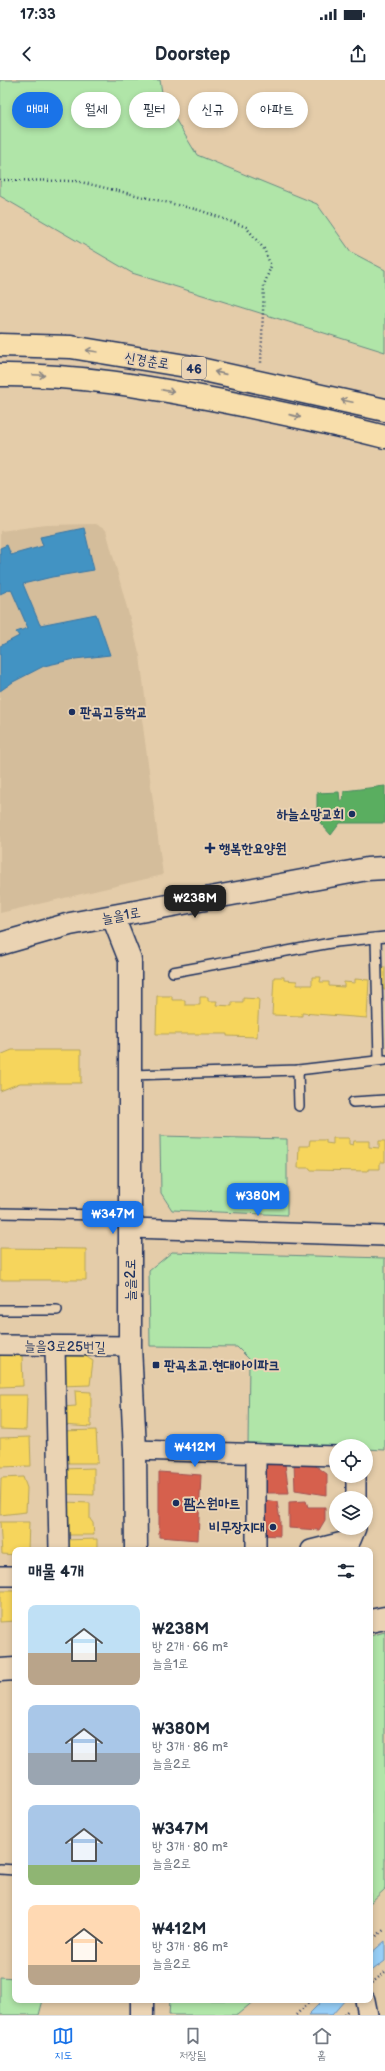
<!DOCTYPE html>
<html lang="ko">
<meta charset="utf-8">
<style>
:root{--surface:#fff;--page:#f2f2f3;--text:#1f2937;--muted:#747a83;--line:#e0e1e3;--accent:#1a73e8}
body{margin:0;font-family:"Balsamiq Sans","Poor Story",sans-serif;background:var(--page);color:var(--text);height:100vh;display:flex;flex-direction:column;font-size:15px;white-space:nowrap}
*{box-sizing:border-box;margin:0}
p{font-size:13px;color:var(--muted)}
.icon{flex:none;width:22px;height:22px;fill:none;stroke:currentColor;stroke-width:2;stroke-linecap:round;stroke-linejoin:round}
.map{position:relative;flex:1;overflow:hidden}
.details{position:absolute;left:12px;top:1467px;width:361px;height:456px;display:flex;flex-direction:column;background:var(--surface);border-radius:8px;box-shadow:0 2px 6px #0003}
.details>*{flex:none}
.hud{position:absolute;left:12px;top:12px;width:361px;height:36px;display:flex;gap:8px}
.tools{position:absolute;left:329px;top:1359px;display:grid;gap:8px}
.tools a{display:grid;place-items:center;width:44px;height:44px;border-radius:50%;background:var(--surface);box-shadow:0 2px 6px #0003;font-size:20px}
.price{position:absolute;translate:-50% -34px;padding:0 9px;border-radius:8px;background:var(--accent);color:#fff;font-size:13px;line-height:26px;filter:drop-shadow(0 1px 2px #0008)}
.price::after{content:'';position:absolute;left:50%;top:24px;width:12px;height:9px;margin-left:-6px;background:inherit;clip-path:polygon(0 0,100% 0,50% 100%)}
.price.current{background:#222;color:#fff}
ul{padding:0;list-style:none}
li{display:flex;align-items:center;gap:12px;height:100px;padding:0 16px}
li span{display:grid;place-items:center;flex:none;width:112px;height:80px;border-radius:8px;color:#555}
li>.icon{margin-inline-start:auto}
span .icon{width:48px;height:48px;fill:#fffc;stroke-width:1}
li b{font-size:17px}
h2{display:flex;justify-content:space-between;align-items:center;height:48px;padding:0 16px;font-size:17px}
.pill{padding:0 14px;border-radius:18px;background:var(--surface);box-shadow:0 2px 6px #0003;font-size:14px;line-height:36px}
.pill.current{background:var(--accent);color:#fff}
.status{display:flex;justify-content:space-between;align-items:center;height:28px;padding:0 20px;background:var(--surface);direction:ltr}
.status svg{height:11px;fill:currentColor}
header{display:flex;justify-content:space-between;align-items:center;height:52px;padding:0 16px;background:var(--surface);font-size:18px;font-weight:800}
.tabs{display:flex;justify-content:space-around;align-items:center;height:56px;border-top:1px solid var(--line);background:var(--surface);font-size:11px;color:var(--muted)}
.tabs a{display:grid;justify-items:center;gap:2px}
.tabs .current{color:var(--accent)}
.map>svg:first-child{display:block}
.built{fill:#d4bd9b}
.green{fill:#b0e5a8;stroke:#668a83}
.water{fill:#97cef6;stroke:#658eb9}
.homes{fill:#f6d55c;stroke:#b4a35d}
.shops{fill:#d6604d;stroke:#9e5152}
.schools{fill:#4393c3;stroke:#3775a5}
.public{fill:#5aae61;stroke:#478860}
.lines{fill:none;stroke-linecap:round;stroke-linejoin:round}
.service-casing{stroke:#1b2f5e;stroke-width:12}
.minor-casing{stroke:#1b2f5e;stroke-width:22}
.tertiary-casing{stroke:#1b2f5e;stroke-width:25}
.trunk-casing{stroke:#1b2f5e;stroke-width:25}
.path{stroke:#1b2f5e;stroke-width:2.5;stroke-dasharray:1 3;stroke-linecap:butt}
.service{stroke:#ead3b3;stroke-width:9}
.minor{stroke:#ead3b3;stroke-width:19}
.tertiary{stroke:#ead3b3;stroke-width:22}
.trunk{stroke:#f8deab;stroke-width:22}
.oneway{stroke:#8a8684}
.poi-dot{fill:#1b2f5e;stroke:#ead3b3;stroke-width:1.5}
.labels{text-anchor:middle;stroke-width:4;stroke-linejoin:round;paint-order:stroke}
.shield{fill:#ead3b3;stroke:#596078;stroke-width:1}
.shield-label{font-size:13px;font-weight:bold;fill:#1b2f5e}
.street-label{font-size:14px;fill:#1b2f5e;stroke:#ead3b3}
.poi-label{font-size:14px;font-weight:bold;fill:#1b2f5e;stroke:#ead3b3;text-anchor:start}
</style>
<div class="status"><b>17:33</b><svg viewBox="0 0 49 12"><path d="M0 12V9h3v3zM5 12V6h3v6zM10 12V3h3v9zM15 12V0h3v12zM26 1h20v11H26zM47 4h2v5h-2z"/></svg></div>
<header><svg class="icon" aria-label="back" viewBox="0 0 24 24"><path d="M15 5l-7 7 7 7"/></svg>Doorstep<svg class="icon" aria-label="share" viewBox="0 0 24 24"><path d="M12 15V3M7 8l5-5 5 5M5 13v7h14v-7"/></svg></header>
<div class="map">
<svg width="385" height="1935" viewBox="0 0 385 1935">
<rect width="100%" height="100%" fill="#e4cca9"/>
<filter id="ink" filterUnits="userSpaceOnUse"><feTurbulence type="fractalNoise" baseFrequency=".025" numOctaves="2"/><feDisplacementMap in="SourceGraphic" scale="8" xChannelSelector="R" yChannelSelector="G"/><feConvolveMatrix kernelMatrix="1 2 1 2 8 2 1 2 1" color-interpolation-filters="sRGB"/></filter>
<g filter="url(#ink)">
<polygon class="built" points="95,444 106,450 140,576 146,625 142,639 163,795 0,833 0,451 47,445"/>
<g class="green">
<polygon points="0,0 160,0 163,19 197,75 317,124 351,172 385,190 385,272 132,193 0,116"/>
<polygon points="160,1056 287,1059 287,1135 172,1130 161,1113"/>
<polygon points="172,1172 385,1178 385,1370 366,1369 366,1366 336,1366 336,1369 248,1367 249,1279 237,1267 150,1266 149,1191"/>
<polygon points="385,1552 385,1809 370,1823 370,1556"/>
<polygon points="0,1897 15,1898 15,1920 43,1920 39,1935 0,1935"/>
<polygon points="170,1920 255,1920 237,1935 169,1935"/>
</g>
<g class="water">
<polygon points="385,1861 385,1881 370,1892 370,1874"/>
<polygon points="323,1920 345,1920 332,1935 308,1935"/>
</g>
<g class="homes">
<rect x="382" y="887" width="3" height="22"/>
<polygon points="274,897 284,897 284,900 297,901 297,905 312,905 312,897 321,897 320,902 329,902 329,906 344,907 344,902 355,903 355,899 369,900 367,938 302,933 302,936 272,935"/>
<polygon points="157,916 172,916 172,920 185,920 185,925 200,925 200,917 208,917 208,921 217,921 216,925 232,926 232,922 243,922 243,918 259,919 257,957 227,956 227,954 156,954"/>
<polygon points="12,970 81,970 81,1003 20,1003 0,1011 0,975"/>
<polygon points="333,1058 349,1058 349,1064 353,1065 354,1061 369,1061 369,1067 379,1068 379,1061 385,1061 385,1082 380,1082 380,1089 368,1089 368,1091 310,1090 310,1088 298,1088 299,1066 309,1066 310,1060 326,1060 326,1063 333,1064"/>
<polygon points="0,1168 86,1169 86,1200 0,1200"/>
<polygon points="0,1269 15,1270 22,1275 23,1306 0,1307"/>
<polygon points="76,1270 93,1281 90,1305 60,1306 60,1273"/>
<polygon points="75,1311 91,1312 91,1347 61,1345 62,1327 76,1326"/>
<polygon points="0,1315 27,1315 26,1350 0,1349"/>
<polygon points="96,1350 98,1383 62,1383 61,1351"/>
<polygon points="30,1357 31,1386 0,1387 0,1358"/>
<polygon points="94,1388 94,1415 64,1414 63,1389"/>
<polygon points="23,1397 27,1408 26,1432 0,1435 1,1398"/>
<polygon points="64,1422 90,1423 90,1439 93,1443 94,1455 64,1455"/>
<polygon points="0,1442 29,1442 28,1470 15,1470 15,1475 2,1474"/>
<polygon points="97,1459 97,1470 62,1470 62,1460"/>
<polygon points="0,1511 15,1511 15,1541 0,1542"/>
</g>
<g class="shops">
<polygon points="294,1383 312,1383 327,1394 327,1415 295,1410"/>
<polygon points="285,1384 289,1413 260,1413 257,1393 266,1385"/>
<polygon points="159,1392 201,1395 198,1460 159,1457"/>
<polygon points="258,1419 277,1422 280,1440 280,1456 259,1455"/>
<polygon points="306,1421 308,1427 325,1427 325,1440 319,1450 289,1448 289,1422"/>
</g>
<polygon class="schools" points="84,448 94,490 52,497 23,504 40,545 96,534 110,575 75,579 44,586 13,602 0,611 0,566 19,556 16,552 28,548 11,509 0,514 0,468 7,465 11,475 43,466 40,457"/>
<polygon class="public" points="385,706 385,743 340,743 331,755 316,738 324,729 317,730 317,713 339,712 340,721 343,720 344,711"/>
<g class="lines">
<g class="service-casing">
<g id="service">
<polyline points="376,858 379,980"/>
<polyline points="173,892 336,862 385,857"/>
<polyline points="298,990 299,1026"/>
<polyline points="131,995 298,990 385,980"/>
<polyline points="353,1022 385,1020"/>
<polyline points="0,1133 101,1135 130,1148"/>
<polyline points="0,1230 57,1230"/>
<polyline points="0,1789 15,1790"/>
</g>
</g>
<g class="minor-casing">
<g id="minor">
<polyline points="130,1148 385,1156"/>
<polyline points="0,1265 130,1266"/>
<polyline points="55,1266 59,1470"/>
<polyline points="135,1370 336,1376"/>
<polyline points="356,1396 356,1418"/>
<polyline points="256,1470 256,1374"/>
<polyline points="311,1470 351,1460 356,1448"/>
<polyline points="0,1496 15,1496"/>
<polyline points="365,1920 368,1935"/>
</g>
</g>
<g class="tertiary-casing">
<g id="tertiary">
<polyline points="113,837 130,880 130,1266 135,1370 136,1470"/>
<polyline points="0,864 70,844 367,789 385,788"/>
<polyline points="370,1541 385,1538"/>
<polyline points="0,1590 15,1589"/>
<polyline points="142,1920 142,1935"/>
</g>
</g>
<g class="trunk-casing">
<g id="trunk">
<polyline points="0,265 71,267 186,286 385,330"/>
<path d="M0 295C75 294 149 307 222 321 277 332 331 343 385 357"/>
</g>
</g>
<g class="path">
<polyline points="0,100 76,101 199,130 246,147 264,169 271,186 264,205 261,283"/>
<polyline points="370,1861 385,1849"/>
<polyline points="372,1903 385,1892"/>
<polyline points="296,1935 311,1920"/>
<polyline points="344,1935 349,1929"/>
</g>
<use href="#service" class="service"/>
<use href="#minor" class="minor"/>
<use href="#tertiary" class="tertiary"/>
<use href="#trunk" class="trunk"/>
</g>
<defs><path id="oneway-shaft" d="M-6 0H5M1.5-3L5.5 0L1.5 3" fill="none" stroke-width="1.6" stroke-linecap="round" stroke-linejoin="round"/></defs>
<g class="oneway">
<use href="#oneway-shaft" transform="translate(92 271) rotate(-171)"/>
<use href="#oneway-shaft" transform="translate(220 293) rotate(-167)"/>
<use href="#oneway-shaft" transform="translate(39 295) rotate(3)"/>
<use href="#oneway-shaft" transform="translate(168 311) rotate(11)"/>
<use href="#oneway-shaft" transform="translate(347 321) rotate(-168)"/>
<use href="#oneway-shaft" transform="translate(295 336) rotate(13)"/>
</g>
</g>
<g class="poi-dot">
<circle cx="72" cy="632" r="4"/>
<circle cx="352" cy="734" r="4"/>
<path d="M208 762h4v4h4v4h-4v4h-4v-4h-4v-4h4z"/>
<rect x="152" y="1281" width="8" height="8" rx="2"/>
<circle cx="176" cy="1423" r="4"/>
<circle cx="273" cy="1447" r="4"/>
</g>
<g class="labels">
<rect class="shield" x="182" y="277" width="24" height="22" rx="3"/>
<g class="shield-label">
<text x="194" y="293">46</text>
</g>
<g class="street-label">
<text transform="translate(147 280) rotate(9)" y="5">신경춘로</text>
<text transform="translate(121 835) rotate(-10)" y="5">늘을1로</text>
<text transform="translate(130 1200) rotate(-90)" y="5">늘을2로</text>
<text transform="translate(65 1266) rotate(1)" y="5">늘을3로25번길</text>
</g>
<g class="poi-label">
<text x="80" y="637">판곡고등학교</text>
<text x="344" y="739" text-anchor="end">하늘소망교회</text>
<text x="219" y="773">행복한요양원</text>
<text x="164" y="1290">판곡초교.현대아이파크</text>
<text x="184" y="1428">팜스원마트</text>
<text x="265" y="1452" text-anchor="end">비무장지대</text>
</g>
</g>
</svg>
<div class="tools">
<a><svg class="icon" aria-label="locate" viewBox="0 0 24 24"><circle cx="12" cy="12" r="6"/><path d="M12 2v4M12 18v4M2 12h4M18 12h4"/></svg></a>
<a><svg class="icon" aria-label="layers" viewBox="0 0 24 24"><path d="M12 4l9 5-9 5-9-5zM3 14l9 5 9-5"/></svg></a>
</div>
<b class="price current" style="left:195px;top:839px">₩238M</b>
<b class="price" style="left:258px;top:1137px">₩380M</b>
<b class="price" style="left:113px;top:1155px">₩347M</b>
<b class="price" style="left:195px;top:1388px">₩412M</b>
<div class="hud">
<a class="pill current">매매</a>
<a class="pill">월세</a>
<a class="pill">필터</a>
<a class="pill">신규</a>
<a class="pill">아파트</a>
</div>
<section class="details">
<h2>매물 4개<svg class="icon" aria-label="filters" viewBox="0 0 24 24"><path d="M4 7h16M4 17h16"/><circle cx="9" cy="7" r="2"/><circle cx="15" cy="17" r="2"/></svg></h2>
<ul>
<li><span style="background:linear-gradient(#bfe0f5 60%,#b9a48a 0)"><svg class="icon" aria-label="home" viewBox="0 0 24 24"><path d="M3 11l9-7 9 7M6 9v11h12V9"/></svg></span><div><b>₩238M</b><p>방 2개 · 66 m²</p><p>늘을1로</p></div></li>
<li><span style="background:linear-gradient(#a9c7e8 60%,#9aa5b1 0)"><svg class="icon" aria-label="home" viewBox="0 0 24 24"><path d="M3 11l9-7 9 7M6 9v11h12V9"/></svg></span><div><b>₩380M</b><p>방 3개 · 86 m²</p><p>늘을2로</p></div></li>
<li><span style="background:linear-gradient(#a9c7e8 75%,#8fb573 0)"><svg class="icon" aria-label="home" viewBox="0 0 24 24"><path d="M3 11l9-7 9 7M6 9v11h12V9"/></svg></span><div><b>₩347M</b><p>방 3개 · 80 m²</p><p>늘을2로</p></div></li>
<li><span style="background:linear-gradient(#ffd9b3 75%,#b9a48a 0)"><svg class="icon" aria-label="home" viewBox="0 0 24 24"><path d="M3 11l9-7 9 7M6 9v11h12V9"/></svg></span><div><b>₩412M</b><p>방 3개 · 86 m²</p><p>늘을2로</p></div></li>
</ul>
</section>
</div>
<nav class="tabs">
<a class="current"><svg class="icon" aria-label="map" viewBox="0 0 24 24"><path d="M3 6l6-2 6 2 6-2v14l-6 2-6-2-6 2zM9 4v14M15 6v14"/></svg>지도</a>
<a><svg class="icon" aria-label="saved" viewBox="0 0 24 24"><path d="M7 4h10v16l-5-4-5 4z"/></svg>저장됨</a>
<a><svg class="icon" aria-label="home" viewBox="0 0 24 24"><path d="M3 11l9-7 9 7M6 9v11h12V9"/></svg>홈</a>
</nav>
